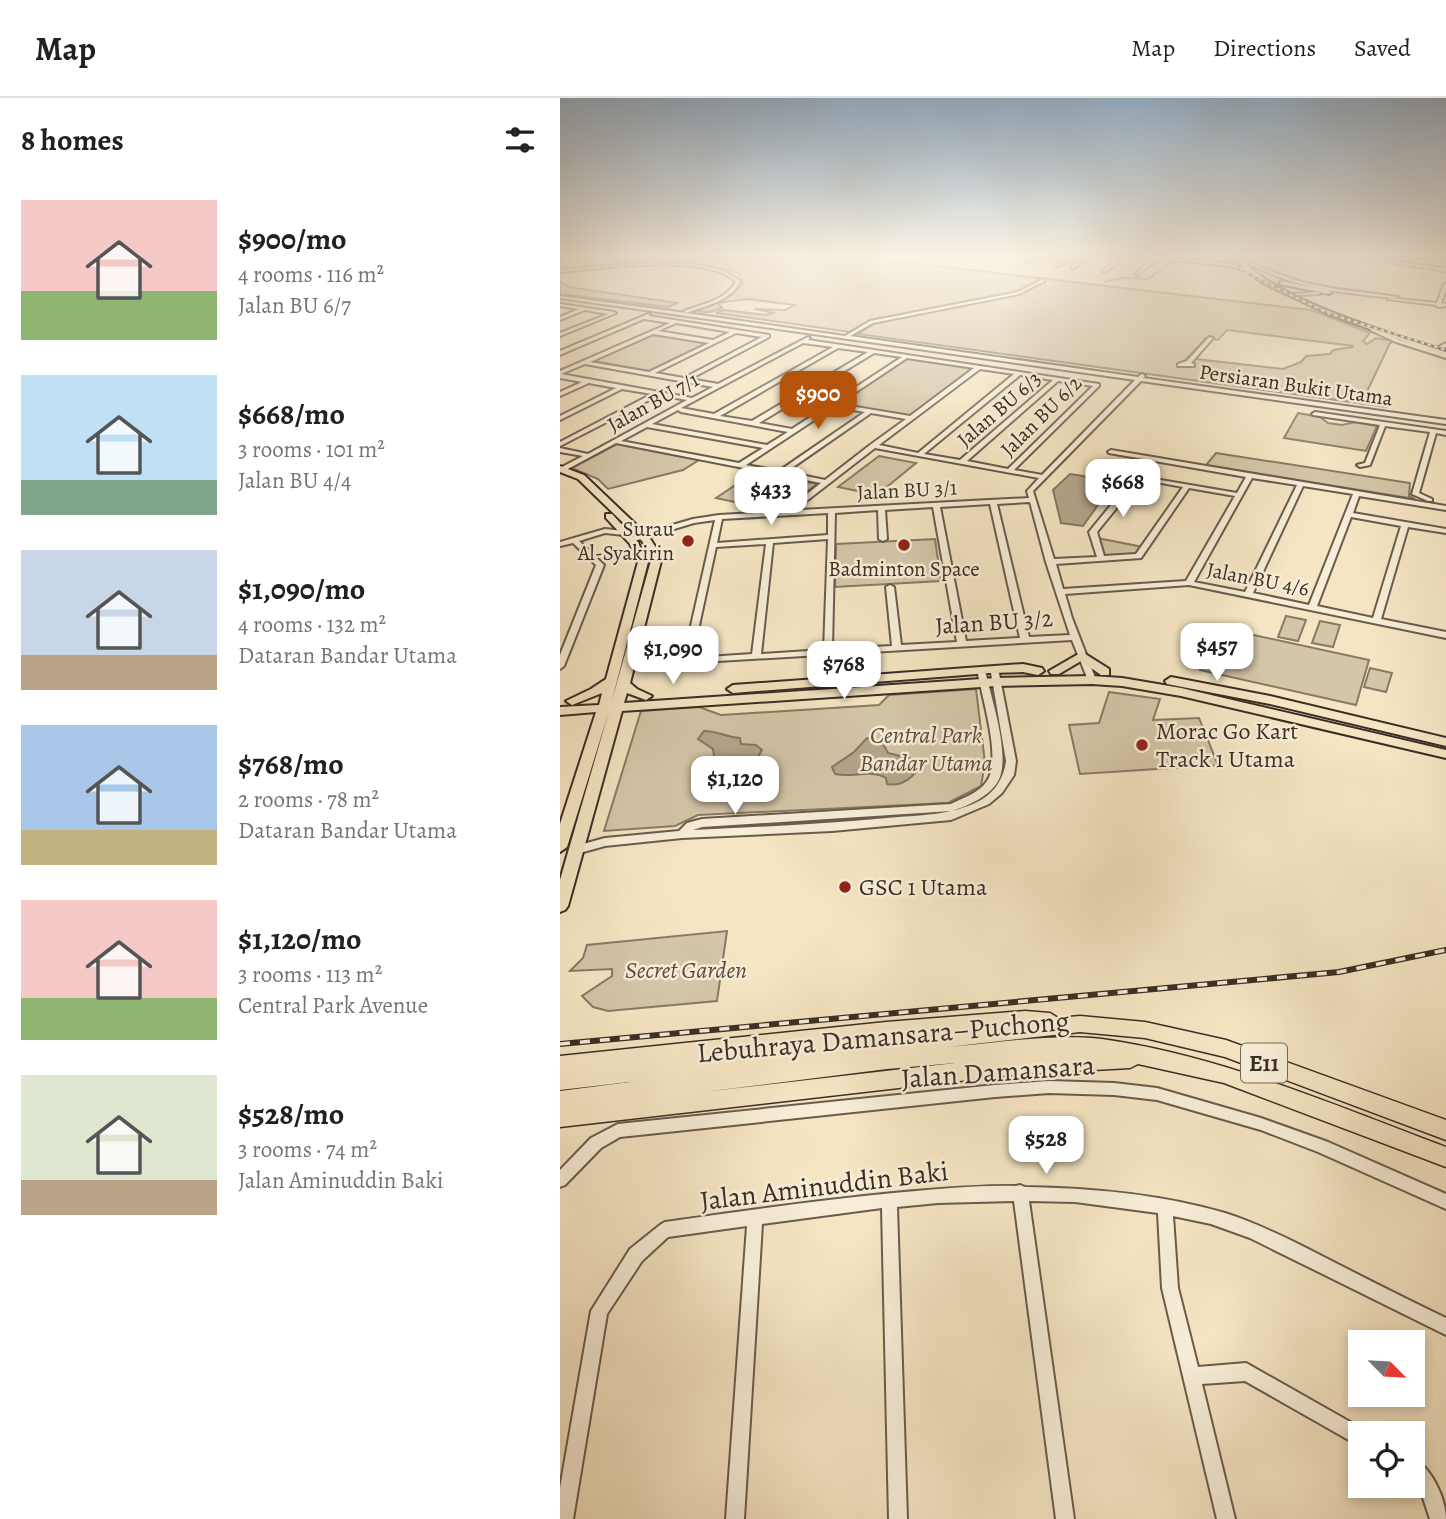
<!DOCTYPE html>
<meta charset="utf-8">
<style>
:root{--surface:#fff;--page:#f6f6f6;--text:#202124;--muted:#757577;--line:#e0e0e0;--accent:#b45309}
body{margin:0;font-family:Alegreya,serif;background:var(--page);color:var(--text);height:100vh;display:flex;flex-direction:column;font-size:26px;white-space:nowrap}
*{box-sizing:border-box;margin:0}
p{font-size:23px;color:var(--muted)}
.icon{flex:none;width:38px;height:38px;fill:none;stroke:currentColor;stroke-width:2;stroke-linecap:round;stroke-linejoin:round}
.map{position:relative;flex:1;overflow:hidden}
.sheet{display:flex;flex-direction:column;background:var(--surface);width:560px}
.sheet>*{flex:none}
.needle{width:46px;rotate:114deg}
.tools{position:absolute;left:788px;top:1232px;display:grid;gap:14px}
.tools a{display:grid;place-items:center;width:77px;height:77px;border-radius:0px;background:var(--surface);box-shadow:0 4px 10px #0003;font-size:35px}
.price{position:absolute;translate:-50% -60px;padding:0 16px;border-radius:14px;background:#fff;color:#222;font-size:23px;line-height:46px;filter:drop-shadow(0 2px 4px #0008)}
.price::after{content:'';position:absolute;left:50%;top:42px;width:21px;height:16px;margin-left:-10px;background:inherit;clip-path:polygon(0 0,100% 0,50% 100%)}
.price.on{background:var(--accent);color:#fff}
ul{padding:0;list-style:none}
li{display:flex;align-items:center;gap:21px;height:175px;padding:0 21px}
li span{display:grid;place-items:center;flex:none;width:196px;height:140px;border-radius:0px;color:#555}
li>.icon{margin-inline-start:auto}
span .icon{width:84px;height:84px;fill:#fffc;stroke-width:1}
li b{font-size:30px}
h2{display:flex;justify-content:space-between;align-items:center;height:84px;padding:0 21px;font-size:30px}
header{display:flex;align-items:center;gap:42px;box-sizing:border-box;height:98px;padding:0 35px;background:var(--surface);border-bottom:2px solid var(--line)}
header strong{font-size:33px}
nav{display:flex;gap:38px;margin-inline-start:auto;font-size:24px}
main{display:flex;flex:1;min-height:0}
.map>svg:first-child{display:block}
.green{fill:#d5c6a8;stroke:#887a66;stroke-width:2;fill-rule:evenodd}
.water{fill:#b6a68d;stroke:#857663;stroke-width:2}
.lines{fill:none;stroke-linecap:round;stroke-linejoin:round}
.stream{stroke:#857663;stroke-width:2}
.minor-casing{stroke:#6a5b4c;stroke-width:4}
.major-casing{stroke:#3b2d25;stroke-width:4}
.highway-casing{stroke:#3b2d25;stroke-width:3}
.minor{fill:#f8eed8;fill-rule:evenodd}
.major{fill:#f5e5c3;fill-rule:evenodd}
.highway{fill:#f5e5c3;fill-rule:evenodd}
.rail-far1-casing{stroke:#3b2d25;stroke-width:2.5}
.rail-casing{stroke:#3b2d25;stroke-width:6}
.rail-far1{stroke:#f8eed8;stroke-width:2;stroke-dasharray:3.5;stroke-linecap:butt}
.rail{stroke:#f8eed8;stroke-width:3.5;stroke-dasharray:10;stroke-linecap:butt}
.poi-dot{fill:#8f2418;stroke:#f8eed8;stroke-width:2.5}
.labels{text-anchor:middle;stroke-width:5;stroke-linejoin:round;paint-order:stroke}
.far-street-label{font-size:21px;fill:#3b2d25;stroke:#f8eed8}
.far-poi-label{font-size:21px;fill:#3b2d25;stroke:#f8eed8;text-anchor:end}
.shield{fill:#f8eed8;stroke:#74675b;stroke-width:2}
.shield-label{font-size:23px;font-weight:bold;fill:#3b2d25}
.street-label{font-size:24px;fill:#3b2d25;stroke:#f8eed8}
.poi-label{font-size:24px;fill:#3b2d25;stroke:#f8eed8;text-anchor:start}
.park-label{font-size:24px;font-style:italic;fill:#5a4c3f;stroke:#f8eed8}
.near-street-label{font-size:28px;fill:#3b2d25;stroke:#f8eed8}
</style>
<header>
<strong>Map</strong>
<nav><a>Map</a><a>Directions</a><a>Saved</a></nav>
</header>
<main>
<section class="sheet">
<h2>8 homes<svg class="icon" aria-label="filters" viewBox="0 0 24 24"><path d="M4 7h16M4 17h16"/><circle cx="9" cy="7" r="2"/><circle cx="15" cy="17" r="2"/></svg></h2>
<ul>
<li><span style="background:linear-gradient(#f6c9c9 65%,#8fb573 0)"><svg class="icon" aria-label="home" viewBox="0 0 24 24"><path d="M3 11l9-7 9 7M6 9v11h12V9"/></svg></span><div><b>$900/mo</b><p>4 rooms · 116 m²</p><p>Jalan BU 6/7</p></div></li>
<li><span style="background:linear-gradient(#bfe0f5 75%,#7fa58c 0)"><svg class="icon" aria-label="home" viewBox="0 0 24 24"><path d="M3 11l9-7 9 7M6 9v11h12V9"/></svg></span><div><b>$668/mo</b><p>3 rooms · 101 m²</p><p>Jalan BU 4/4</p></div></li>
<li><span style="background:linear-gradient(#c9d6e8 75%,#b9a48a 0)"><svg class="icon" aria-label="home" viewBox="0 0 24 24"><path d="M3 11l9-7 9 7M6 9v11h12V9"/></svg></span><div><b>$1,090/mo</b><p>4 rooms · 132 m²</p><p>Dataran Bandar Utama</p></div></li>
<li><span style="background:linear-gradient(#a9c7e8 75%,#c2b280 0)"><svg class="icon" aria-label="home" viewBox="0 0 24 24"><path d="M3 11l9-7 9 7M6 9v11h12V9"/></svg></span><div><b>$768/mo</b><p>2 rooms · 78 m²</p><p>Dataran Bandar Utama</p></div></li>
<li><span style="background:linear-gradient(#f6c9c9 70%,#8fb573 0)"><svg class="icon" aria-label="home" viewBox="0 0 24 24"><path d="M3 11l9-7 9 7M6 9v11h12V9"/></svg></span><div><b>$1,120/mo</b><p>3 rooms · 113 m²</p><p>Central Park Avenue</p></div></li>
<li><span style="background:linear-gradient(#dfe7d0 75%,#b9a48a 0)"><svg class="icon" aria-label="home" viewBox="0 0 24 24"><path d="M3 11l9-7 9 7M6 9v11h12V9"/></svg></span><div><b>$528/mo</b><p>3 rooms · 74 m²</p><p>Jalan Aminuddin Baki</p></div></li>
</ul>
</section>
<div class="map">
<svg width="886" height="1421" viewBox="0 0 886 1421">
<rect width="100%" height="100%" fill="#f5e5c3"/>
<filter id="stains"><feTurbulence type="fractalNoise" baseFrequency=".00286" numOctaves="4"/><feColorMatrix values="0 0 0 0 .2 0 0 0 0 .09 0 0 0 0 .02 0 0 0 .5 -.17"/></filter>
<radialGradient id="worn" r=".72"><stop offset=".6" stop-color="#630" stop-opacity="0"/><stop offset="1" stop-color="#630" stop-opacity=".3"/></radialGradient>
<g class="green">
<path d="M1 158H291L751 212 810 235 803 243 807 246 816 240 834 243 830 245 802 304 827 309 298 236 323 220 310 223 290 234 156 215 164 212 207 217 213 215 195 211 225 212 235 207 187 201 158 205 162 210C152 214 146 216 135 212L172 197 183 185 179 175C133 162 46 162 0 172ZM667 232 793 248V249L773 252 770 256 746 258 741 264 723 271 627 260 646 240 658 242Z"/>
<polygon points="0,183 9,189 117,205 108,209 0,196"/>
<polygon points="93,237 147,245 89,273 33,263"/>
<polygon points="348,259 418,269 350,320 274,307"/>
<polygon points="738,315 760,319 768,325 782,327 795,324 817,328 806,353 724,340"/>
<polygon points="57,346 139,362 123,372 48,391 38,381 12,370"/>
<polygon points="656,355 850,385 849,398 855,401 646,367"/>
<polygon points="319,358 356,365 317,397 278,389"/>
<polygon points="195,374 257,386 230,406 231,411 192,414 198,409 156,400"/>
<polygon points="537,440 583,449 577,457 543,459"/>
<polygon points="375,441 381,483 275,489 276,446"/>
<polygon points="726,518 746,522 738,543 718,539"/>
<polygon points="760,523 780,527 773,549 752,545"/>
<polygon points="661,530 809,562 796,607 640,572"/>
<polygon points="810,570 832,575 826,594 804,589"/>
<polygon points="416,591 425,665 421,688 388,705 138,717 115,728 44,733 81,613 139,609 161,617 319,607 329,597"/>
<polygon points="549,594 600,601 593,622 639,620 658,667 520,676 509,627 539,625"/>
<polygon points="167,833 157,903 48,913 33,909 22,898 52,878 52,871 10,873 23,860 27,847"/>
</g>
<g class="water">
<polygon points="510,376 555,383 523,428 501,425 493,392"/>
<path d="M144 633C158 633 166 639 180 640L181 646 196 647 202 652 193 667 181 670H156L153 651 138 641Z"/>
<path d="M307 640C317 642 324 645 328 655L356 662 361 665C355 679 342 689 327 686L326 680C311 671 293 680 275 676L272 669 294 654Z"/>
</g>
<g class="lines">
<polyline class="stream" points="545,184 564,180 588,181 614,162 609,158"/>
<g class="minor-casing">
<g id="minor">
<polygon points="474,158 478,158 468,165 466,165"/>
<polygon points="510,158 514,158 499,168 497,168 497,166"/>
<polygon points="528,158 532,158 514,170 512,170 512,168"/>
<polygon points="563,158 593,158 662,165 681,164 662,167 598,161 577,177 576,175 594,160 566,159 545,174 543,174 543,172"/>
<polygon points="786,158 794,158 886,171 886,173"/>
<path d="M686 161 705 171 741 184 777 191 838 199 836 200C781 195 733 191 685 163Z"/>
<path d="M94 165C123 166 156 164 180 183 172 203 145 208 126 215L285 238 310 223 458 194 483 181 485 183 459 196 313 225 290 238 578 279 582 276 585 278 583 280 886 322V326L581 283 473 393 494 461 537 459 529 434 573 380 536 373V371L677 395 686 379 549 355 548 354 551 352 886 408V412L799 398 793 415 886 431V435L848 429 821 521 886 534V540L629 487 505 496 512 520 536 582 532 585 528 582 512 542 124 565 123 563 155 422 134 425 71 444 67 442 68 440 133 421 159 417 233 413 234 406 261 385 56 345 4 373H0V370L23 358 0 354V350L28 356 127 302 99 297 0 348V344L92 296 62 291 0 322V318L56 290 29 285 0 298V294L22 284 0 280V273L110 225 84 221 2 256 0 257V253L88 216 90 217 89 218 209 237V239L130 281 158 286 248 239 250 240 248 242 539 286V288L454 372 482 377 575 282 0 200V198L126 215 124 213C142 206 167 202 176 183 171 180 167 177 162 175 122 159 44 170 0 174V172ZM116 225 170 234 153 242 98 233ZM176 235 202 239 124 280 95 275ZM93 236 149 245 89 274 30 264ZM243 245 273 249 154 316 121 310ZM278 250 308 254 192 323 160 318ZM314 255 342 259 232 331 199 325ZM347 260 414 270 350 318 278 306ZM25 266 153 289 132 300 1 276ZM420 271 454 276 358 355 319 347ZM460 277 493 282 400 362 364 356ZM498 283 533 288 448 371 407 363ZM274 309 305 314 219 373 186 367ZM118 312 121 314 228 334 207 347 92 326ZM311 315 346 321 310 347 265 382 226 374ZM87 329 203 350 179 365 61 343ZM315 350 479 380 467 393 469 400 240 412V408ZM692 380 737 387 685 494 634 484ZM580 381 623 389 576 456 544 458 537 434ZM743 388 793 396 749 507 693 495ZM629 390 675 398 626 483 503 491 496 466 581 460ZM470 404 486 464 510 537 469 539 437 406ZM430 406 460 540 406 543 380 409ZM373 409 397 544 341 547 334 489 330 487 326 489 332 548 272 551 275 415 318 412 319 441 323 443 327 441 325 412ZM268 415V437L157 445 162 421ZM791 419 841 428 813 520 757 508ZM268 441 264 552 201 556 213 445ZM206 446 192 556 132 560 156 449Z"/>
<polygon points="886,185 886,192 881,205 886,206 886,208 878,209 876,207 827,201 829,200 877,205 884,186"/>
<polygon points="758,194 760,196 736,197 734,196"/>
<polygon points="0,206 54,214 56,215 0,238 0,235 48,216 25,212 0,222 0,219 19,211 0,208"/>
<polygon points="812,230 840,242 886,256 886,260 836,244 810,232"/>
<polygon points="649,239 653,240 631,265 634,266 634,268 618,268 618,266 627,263"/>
<polygon points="886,245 886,249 881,251 878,249"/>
<polygon points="755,314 886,333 886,337 876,335 859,395 872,401 872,403 868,403 852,396 870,334 825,328 810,367 800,369 797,367 805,365 820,327 753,317 752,316"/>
<polygon points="45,431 64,433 68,435 64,437 45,435 19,443 44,467 4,568 0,571 0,557 36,467 13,445 0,448 0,444"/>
<path d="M435 572 439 575 456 663 454 677 442 695 429 706 391 722 272 733 122 740 45 748 16 756 11 752 12 749 45 740 119 733 127 725 142 721 391 706C403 700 419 695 427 683 442 662 422 600 418 576L422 573 426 576C432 603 449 653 440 679 433 697 410 707 392 713L142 729 133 732C198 729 262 726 327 720 358 717 392 718 421 702 436 693 444 679 446 663L431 575Z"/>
<polygon points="489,983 554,985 597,990 701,1020 768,1044 886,1096 886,1111 758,1054 701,1032 597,1002 554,997 489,995 435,999 60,1039 41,1050 5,1087 0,1089 0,1072 31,1040 58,1026 435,987"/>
<path d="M460 1087 465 1089C532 1090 600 1096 665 1115 699 1126 731 1142 762 1158 803 1179 844 1200 886 1220V1237L690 1140 651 1126 613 1118 618 1190 638 1269 686 1265 806 1333 807 1335H800V1348L794 1345 685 1283 642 1286 675 1421H657L602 1190 598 1115 515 1104 469 1103 514 1421H496L454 1103 378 1105 337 1109 347 1421H329L322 1110 202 1126 184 1421H166L187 1128 108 1139 82 1163 47 1216 13 1421H0V1390L31 1213 70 1151 100 1127 105 1124C184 1113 264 1101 344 1094 381 1091 419 1087 456 1088Z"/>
<path d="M852 1360C871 1368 886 1401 886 1421H870L862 1397 852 1384Z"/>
</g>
</g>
<g class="major-casing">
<g id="major">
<path d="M675 158H680C708 200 836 237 886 254V258L768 216 705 186 685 172 659 166 662 164 682 169Z"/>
<polygon points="721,183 769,192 772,194 769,196 719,186"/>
<polygon points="0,368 24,377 89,439 102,459 70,585 77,591 92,598 86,602 67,595 64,605 436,580 532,578 562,580 621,590 886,652 886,660 621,598 562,588 532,586 436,588 62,613 8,808 5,812 0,814 0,782 49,613 7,749 0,754 0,726 36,614 0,617 0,609 39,607 42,595 12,607 6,603 31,591 46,581 78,464 70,446 46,420 46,416 52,416 77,443 88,464 51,606 92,459 82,443 18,381 0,374"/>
<polygon points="522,554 549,571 549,577 541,577 521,563 499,576 491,576 489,573"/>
<polygon points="463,566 482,570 484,573 478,577 463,574 430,575 173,595 167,591 173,587"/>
<polygon points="611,579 710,598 886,640 886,648 710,606 607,586 605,583"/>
</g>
</g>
<g class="highway-casing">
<g id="highway">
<polygon points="822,158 886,164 886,168 825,160"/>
<path d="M465 913 490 915 498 920 520 918 585 924 666 942 886 1022V1042L665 959 585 940 520 934 388 949C433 945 499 935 542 941 662 958 773 1007 886 1049V1069L664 985 578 966 570 970 460 976 0 1029V993L78 983 0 992V958L326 924ZM395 965 143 994 327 971Z"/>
</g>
</g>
<use href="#minor" class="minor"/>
<use href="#major" class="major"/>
<use href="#highway" class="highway"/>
<g class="rail-far1-casing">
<polyline id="rail-far1" points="674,158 677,167 685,174 767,215 886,252"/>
</g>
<g class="rail-casing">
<polyline id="rail" points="0,946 779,874 886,852"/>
</g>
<use href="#rail-far1" class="rail-far1"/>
<use href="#rail" class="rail"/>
</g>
<linearGradient id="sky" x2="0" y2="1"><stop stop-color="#94aec4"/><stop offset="0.44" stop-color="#faf3e4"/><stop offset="1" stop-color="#faf3e4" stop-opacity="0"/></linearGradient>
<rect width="886" height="357" fill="url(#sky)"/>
<g class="poi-dot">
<circle cx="128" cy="443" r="7"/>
<circle cx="344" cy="447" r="7"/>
<circle cx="582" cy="647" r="7"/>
<circle cx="285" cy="789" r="7"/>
</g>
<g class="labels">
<g class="far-street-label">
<text transform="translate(736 287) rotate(8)" y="7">Persiaran Bukit Utama</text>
<text transform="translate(93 304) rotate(-29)" y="7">Jalan BU 7/1</text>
<text transform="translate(439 311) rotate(-41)" y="7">Jalan BU 6/3</text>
<text transform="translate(481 318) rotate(-45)" y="7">Jalan BU 6/2</text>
<text transform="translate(347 392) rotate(-3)" y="7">Jalan BU 3/1</text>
<text transform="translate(698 481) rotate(11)" y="7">Jalan BU 4/6</text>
</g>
<g class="far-poi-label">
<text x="114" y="438">Surau<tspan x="114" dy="24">Al-Syakirin</tspan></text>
<text x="344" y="478" text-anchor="middle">Badminton Space</text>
</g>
<rect class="shield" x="681" y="945.5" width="46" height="39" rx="5"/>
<g class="shield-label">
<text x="704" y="973">E11</text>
</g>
<g class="street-label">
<text transform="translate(434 524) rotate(-4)" y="8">Jalan BU 3/2</text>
</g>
<g class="poi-label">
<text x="596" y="641">Morac Go Kart<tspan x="596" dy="28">Track 1 Utama</tspan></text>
<text x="299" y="797">GSC 1 Utama</text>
</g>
<g class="park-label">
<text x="366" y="645">Central Park<tspan x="366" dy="28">Bandar Utama</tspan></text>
<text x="126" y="880">Secret Garden</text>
</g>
<g class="near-street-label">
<text transform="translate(323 938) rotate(-5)" y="10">Lebuhraya Damansara–Puchong</text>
<text transform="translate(438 973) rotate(-4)" y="10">Jalan Damansara</text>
<text transform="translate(264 1087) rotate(-7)" y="10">Jalan Aminuddin Baki</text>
</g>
</g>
<rect width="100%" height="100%" filter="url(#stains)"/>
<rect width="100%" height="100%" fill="url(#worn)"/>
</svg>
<div class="tools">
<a><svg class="needle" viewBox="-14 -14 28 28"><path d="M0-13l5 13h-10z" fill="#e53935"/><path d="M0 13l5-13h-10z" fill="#757577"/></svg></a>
<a><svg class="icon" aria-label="locate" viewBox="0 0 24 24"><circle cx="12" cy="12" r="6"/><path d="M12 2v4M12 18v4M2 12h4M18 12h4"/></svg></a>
</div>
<b class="price on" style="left:258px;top:333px">$900</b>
<b class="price" style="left:563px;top:421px">$668</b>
<b class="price" style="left:211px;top:429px">$433</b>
<b class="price" style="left:657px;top:585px">$457</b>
<b class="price" style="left:113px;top:588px">$1,090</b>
<b class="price" style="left:284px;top:603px">$768</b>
<b class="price" style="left:175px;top:718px">$1,120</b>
<b class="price" style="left:486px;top:1078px">$528</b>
</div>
</main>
